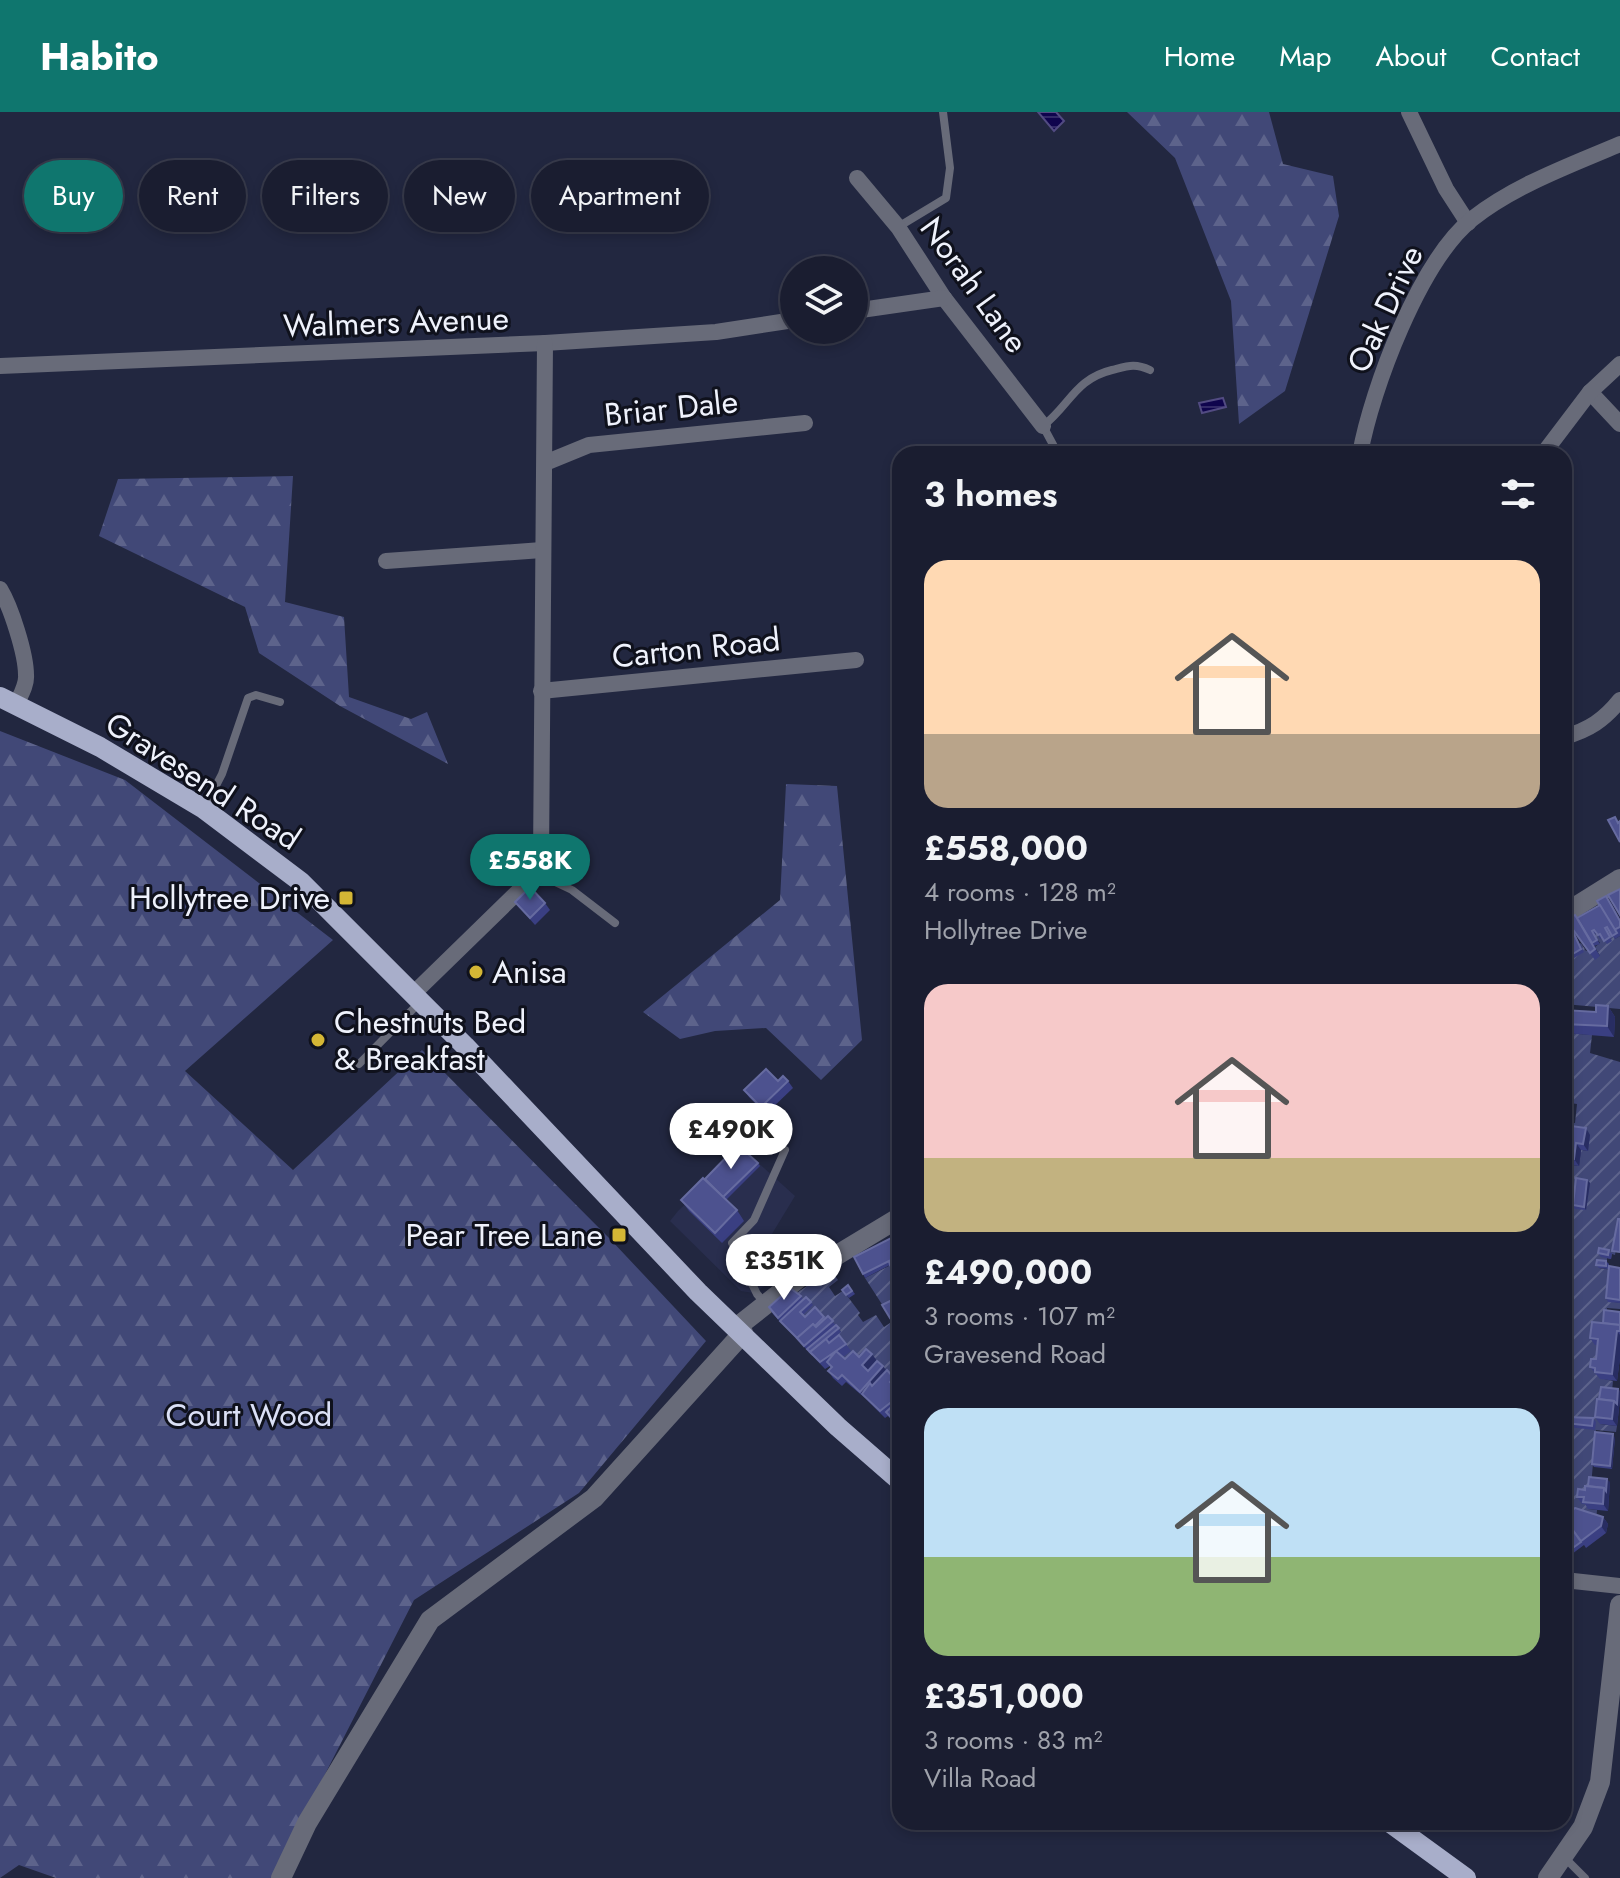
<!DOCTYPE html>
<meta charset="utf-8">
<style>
:root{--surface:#1a1d30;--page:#232638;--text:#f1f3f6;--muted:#9fa2ab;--line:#383b4c;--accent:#0f766e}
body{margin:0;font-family:Jost,sans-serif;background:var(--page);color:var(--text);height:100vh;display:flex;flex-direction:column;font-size:30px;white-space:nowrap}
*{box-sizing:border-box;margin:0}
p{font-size:26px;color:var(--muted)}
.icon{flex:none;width:44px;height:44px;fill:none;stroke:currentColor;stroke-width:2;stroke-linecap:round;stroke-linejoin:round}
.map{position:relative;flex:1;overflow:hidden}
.sheet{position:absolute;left:892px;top:334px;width:680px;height:1384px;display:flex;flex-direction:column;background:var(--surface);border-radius:24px;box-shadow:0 4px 12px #0003,0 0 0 2px var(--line)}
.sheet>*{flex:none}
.hud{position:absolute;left:24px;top:48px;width:748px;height:72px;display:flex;gap:16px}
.fabs{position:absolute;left:780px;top:144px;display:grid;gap:16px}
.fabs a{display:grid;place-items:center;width:88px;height:88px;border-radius:50%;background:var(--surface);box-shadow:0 4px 12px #0003,0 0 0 2px var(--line);font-size:40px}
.price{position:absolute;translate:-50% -68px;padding:0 18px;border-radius:28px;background:#fff;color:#222;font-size:26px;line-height:52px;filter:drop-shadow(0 2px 4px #0008)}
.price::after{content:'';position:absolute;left:50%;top:48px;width:24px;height:18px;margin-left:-12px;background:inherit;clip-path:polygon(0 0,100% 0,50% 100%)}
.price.selected{background:var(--accent);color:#fff}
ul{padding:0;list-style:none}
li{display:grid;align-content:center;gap:16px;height:424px;padding:0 32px}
li span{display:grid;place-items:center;height:248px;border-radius:24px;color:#555}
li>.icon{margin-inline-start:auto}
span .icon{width:144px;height:144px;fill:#fffc;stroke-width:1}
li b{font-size:34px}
h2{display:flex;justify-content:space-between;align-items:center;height:96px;padding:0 32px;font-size:34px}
.chip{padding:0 28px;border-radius:36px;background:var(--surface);box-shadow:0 4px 12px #0003,0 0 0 2px var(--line);font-size:28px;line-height:72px}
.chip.selected{background:var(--accent);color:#fff}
header{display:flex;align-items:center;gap:48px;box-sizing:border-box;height:112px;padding:0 40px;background:var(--accent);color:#fff}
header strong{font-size:38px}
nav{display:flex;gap:44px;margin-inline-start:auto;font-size:28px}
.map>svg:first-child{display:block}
.built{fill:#292e4e}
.forest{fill:url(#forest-firs)}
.garden{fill:url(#garden-furrows)}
.water{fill:url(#water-rules);stroke:#524b82;stroke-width:2}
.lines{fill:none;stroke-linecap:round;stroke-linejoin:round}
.service{stroke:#686b79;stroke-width:8}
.minor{stroke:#686b79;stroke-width:16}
.tertiary{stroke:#686b79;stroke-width:20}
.primary{stroke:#a8aeca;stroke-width:20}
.wall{fill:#3a3f82}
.shaded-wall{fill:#282d62}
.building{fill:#4d528f;stroke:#666ba0;stroke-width:2}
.poi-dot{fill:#d4b635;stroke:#0f111c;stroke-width:3}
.labels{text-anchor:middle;stroke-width:6;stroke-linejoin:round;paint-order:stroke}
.street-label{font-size:32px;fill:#eff2fc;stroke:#0f111c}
.poi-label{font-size:32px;fill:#eff2fc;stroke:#0f111c;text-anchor:end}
.park-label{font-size:32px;fill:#dbe0f6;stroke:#0f111c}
</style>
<header>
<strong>Habito</strong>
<nav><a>Home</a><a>Map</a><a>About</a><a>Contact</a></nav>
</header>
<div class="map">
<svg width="1620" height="1766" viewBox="0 0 1620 1766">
<defs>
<pattern id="forest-firs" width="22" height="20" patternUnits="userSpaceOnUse" patternTransform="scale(2)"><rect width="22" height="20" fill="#414877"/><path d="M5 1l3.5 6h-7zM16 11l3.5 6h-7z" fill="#5d638b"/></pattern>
<pattern id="garden-furrows" width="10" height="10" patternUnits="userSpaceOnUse" patternTransform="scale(2)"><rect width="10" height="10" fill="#414877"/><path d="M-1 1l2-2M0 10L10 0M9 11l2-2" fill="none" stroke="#5d638b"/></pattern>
<pattern id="water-rules" width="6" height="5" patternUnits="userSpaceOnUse" patternTransform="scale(2)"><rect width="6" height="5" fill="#0f044d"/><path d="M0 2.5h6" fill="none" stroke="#322968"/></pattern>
</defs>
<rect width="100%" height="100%" fill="#222740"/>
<polygon class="built" points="743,1037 795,1084 764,1135 766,1141 799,1151 754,1181 741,1179 670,1109 678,1099"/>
<g class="forest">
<polygon points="1127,0 1269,0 1283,52 1333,64 1339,104 1285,279 1239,312 1231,189 1175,46"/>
<polygon points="293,364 285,490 344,505 349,585 411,607 427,600 448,652 340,594 259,541 245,495 99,424 118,367"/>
<polygon points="0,619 125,668 333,828 185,959 293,1058 422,938 610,1127 706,1229 579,1381 414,1488 272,1766 56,1766 19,1753 0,1766"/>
<polygon points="786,672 837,674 862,928 821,968 766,916 715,919 680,927 643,900 780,788"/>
</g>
<g class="garden">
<polygon points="1610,819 1615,827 1620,824 1620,897 1564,892 1564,861 1571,856 1564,841 1581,831 1586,839 1589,838 1600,844 1595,835 1600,831 1594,822"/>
<polygon points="1564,921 1592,923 1590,941 1620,950 1620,1111 1615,1143 1612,1142 1611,1147 1607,1146 1607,1149 1600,1148 1599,1156 1612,1158 1608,1189 1620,1191 1620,1197 1607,1196 1600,1266 1613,1269 1612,1279 1600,1312 1617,1314 1616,1320 1596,1318 1590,1385 1582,1391 1588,1392 1588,1397 1597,1398 1596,1409 1572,1418 1564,1414 1564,1052 1579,1054 1581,1038 1588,1039 1566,1020 1567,1012 1575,1011 1577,992 1564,990"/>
<polygon points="891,1153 900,1153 900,1280 867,1260 877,1249 850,1254 828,1231 841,1219 807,1208 802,1203 806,1191 795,1182 831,1158 838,1168 829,1175 835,1184 846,1177 845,1181 860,1201 858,1203 863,1210 876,1203 884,1215 899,1205 885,1197 865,1166"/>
</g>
<g class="water">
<polygon points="1038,0 1056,0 1064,9 1054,19"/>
<polygon points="1223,286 1226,295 1202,301 1199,291"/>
</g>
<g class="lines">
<g class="service">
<polyline points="898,115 946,86 950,56 943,0"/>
<path d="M1058 342 1043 314C1070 293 1075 267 1112 258 1128 254 1135 251 1150 258"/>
<polyline points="204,697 222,662 248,586 256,583 280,590"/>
<polyline points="536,761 572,778 615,811"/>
<polyline points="359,952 420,890"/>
<polyline points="764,1190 757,1182 732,1131 754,1108 785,1038"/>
<polyline points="1565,1746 1585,1766"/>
</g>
<g class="minor">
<polyline points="1409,0 1446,77 1468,111"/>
<polyline points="857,66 898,115 944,186 1043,314"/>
<polyline points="854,199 944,186"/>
<polyline points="0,254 545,231 716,220 794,208"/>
<polyline points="1590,280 1620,312"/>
<path d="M1360 342C1372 276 1420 149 1472 107 1515 73 1571 53 1620 32"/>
<polyline points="1543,342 1590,280 1620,252"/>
<polyline points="545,351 589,333 805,311"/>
<polyline points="386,449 542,438"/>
<path d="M0 477C11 495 26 542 26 563 27 573 20 584 16 593"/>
<polyline points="541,579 856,548"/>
<path d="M1564 625C1589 618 1604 608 1620 588"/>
<polyline points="413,882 530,768 541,748 545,231"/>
<polyline points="1564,1468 1620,1474"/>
</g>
<g class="tertiary">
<polyline points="1564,802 1620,767"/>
<polyline points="737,1215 799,1166 900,1105"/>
<polyline points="281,1766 307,1711 430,1508 594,1386 743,1221"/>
<polyline points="1548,1766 1583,1715 1600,1670 1620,1493"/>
</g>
<g class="primary">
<polyline points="0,585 100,635 204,697 301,770 465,934 698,1180 838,1315 900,1369"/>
<polyline points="1389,1710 1466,1766"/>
</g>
</g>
<g class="wall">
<polygon points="515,790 545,791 550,798 535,813"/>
<polygon points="1611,791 1620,807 1620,824 1615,827 1609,819 1607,820 1612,829 1607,832 1602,826 1600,827 1597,821 1594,822 1600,832 1594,834 1600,844 1595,848 1566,808 1577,806"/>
<polygon points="1569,811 1584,840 1574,846 1569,839 1564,841 1564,814"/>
<polygon points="1564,843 1572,856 1564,861"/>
<polygon points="1608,894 1615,905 1614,925 1564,921 1564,898 1596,900"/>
<polygon points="778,969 788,969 793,976 766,1002 749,985 744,978"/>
<polygon points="1564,1013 1590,1023 1588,1039 1581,1038 1579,1054 1564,1052"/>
<polygon points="758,1051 760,1054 726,1088 737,1098 744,1109 722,1131 689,1099 681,1088 705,1067"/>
<polygon points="1587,1068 1590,1071 1586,1098 1575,1097 1573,1093"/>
<polygon points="900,1117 900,1153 893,1157 890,1153 865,1166 863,1162 897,1123"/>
<polygon points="1598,1141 1612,1141 1611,1147 1601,1145"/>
<polygon points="1606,1149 1609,1152 1608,1157 1599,1156 1596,1153"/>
<polygon points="1620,1156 1620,1191 1608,1190 1606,1186"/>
<polygon points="848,1173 855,1182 849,1186 842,1178"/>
<polygon points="801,1184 803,1188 806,1185 813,1193 803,1203 805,1205 815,1195 825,1207 828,1204 841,1220 829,1231 839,1223 851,1239 843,1245 845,1247 859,1245 877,1249 897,1270 900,1267 900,1317 888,1304 885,1306 865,1286 846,1270 842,1274 833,1266 828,1259 831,1256 830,1254 825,1257 773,1202 769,1195"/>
<polygon points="890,1189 900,1205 892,1209 882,1193"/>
<polygon points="1620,1200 1620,1246 1617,1269 1600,1267 1590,1255 1596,1247 1598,1233 1595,1233 1590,1226 1603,1211"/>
<polygon points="1620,1287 1617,1314 1600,1312 1595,1305"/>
<polygon points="1593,1306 1596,1310 1595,1318 1568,1315 1566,1311"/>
<polygon points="1615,1326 1612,1357 1594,1355 1592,1352"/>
<polygon points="1610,1370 1608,1399 1588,1397 1585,1392 1582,1392 1577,1385 1585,1378"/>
<polygon points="1603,1405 1608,1412 1606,1421 1586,1436 1584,1433 1572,1442 1564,1431"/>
</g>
<g class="shaded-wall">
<polygon points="1608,894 1615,905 1614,925 1607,914"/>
<polygon points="1566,984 1570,990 1568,1007 1564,1001"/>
<polygon points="1586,1016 1590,1023 1588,1039 1583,1032"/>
<polygon points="1576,1031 1581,1038 1579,1054 1574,1047"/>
<polygon points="1587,1068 1590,1071 1586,1098 1584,1095"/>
<polygon points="1617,1219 1620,1223 1620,1246 1617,1269 1612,1262"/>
<polygon points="872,1242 877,1249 867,1260 862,1253"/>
<polygon points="883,1254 888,1261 862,1282 865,1286 860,1280"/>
<polygon points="1618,1277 1620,1279 1620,1287 1617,1314 1612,1307 1614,1289"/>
<polygon points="1613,1322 1615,1326 1612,1357 1610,1354"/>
<polygon points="1607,1367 1610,1370 1608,1399 1603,1392 1604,1376"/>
<polygon points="1603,1405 1608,1412 1606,1421 1601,1414"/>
</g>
<g class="building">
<polygon points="1615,705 1618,711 1620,709 1620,730 1608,708"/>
<polygon points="530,775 545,791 530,806 515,790"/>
<polygon points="1620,777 1620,803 1608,783"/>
<polygon points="1606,784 1620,809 1620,815 1614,818 1597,789"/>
<polygon points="1600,793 1617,821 1612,824 1607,815 1605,816 1610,825 1604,829 1600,822 1598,823 1594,818 1592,819 1597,828 1592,831 1577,806"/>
<polygon points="1575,803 1595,837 1590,841 1566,808"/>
<polygon points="1569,811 1581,837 1571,843 1566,835 1564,836 1564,814"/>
<polygon points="1564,844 1569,853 1564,856"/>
<polygon points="1596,893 1608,894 1607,914 1564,912 1564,898 1596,900"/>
<polygon points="766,957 778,969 783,964 788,969 761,995 744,978"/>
<polygon points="1564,1013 1586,1016 1583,1032 1576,1031 1574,1047 1564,1046"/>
<polygon points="738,1033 758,1051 723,1085 705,1067"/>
<polygon points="703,1066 737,1098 715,1121 681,1088"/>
<polygon points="1576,1066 1587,1068 1584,1095 1573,1093"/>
<polygon points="1618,1107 1620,1107 1620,1140 1612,1139"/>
<polygon points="900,1117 900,1129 895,1120"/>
<polygon points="897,1123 900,1129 900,1148 890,1153 889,1149 863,1162 854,1145"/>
<polygon points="1599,1136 1609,1138 1608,1143 1598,1141"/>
<polygon points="1597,1148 1606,1149 1606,1154 1596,1153"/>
<polygon points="1609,1154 1620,1156 1620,1188 1606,1186"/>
<polygon points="848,1173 852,1179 846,1183 842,1178"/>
<polygon points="790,1176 801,1184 778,1206 769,1195"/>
<polygon points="806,1185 811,1190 800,1200 805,1205 815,1195 824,1205 815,1214 813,1212 797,1226 800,1229 780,1209"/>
<polygon points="890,1189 897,1201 890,1206 882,1193"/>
<polygon points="1604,1198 1620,1200 1620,1213 1603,1211"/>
<polygon points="828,1204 833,1209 804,1234 797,1226 813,1212 816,1215"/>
<polygon points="1592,1210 1620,1213 1620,1219 1617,1219 1612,1262 1595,1260 1595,1256 1590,1255 1591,1247 1596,1247 1598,1227 1590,1226"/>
<polygon points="836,1213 839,1216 810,1240 813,1243 807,1237"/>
<polygon points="839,1223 846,1232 836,1239 845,1247 853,1239 859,1245 866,1237 872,1242 862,1253 868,1259 877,1249 883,1254 860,1280 842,1263 838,1267 828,1259 832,1255 827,1250 836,1239 820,1250 810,1240 826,1227 829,1231"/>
<polygon points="887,1258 894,1266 890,1270 894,1274 900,1267 900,1276 894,1282 895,1287 880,1299 862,1282 870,1271 872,1274"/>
<polygon points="1601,1275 1618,1277 1617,1292 1614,1289 1599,1287"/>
<polygon points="900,1287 900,1315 886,1300"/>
<polygon points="1597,1287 1614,1289 1612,1307 1595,1305"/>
<polygon points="1566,1305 1593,1306 1592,1314 1566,1311"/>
<polygon points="1595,1320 1613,1322 1610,1354 1592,1352"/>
<polygon points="1589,1365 1607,1367 1606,1379 1604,1376 1588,1374"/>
<polygon points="1585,1374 1604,1376 1603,1392 1583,1390 1584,1385 1577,1385 1578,1377 1585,1378"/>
<polygon points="1575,1396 1603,1405 1601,1414 1581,1429 1564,1407 1564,1405"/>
<polygon points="1570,1414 1581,1430 1570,1438 1564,1431 1564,1419"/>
</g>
<g class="poi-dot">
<rect x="338" y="778" width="16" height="16" rx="4"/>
<circle cx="476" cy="860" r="8"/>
<circle cx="318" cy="928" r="8"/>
<rect x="611" y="1115" width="16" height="16" rx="4"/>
</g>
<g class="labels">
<g class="street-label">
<text transform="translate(974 173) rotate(54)" y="11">Norah Lane</text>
<text transform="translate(1385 197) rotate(-65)" y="11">Oak Drive</text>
<text transform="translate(396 210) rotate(-2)" y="11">Walmers Avenue</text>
<text transform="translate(671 296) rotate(-6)" y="11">Briar Dale</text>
<text transform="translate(696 536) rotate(-6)" y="11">Carton Road</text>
<text transform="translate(203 669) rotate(33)" y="11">Gravesend Road</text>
</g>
<g class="poi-label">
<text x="330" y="797">Hollytree Drive</text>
<text x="492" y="871" text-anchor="start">Anisa</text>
<text x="334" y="921" text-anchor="start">Chestnuts Bed<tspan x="334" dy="37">&amp; Breakfast</tspan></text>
<text x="603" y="1134">Pear Tree Lane</text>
</g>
<g class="park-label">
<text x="249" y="1314">Court Wood</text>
</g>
</g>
</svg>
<div class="fabs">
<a><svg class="icon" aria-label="layers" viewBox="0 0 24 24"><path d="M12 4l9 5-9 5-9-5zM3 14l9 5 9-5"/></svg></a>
</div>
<b class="price selected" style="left:530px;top:790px">£558K</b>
<b class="price" style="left:731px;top:1059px">£490K</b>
<b class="price" style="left:784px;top:1190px">£351K</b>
<div class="hud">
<a class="chip selected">Buy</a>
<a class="chip">Rent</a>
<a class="chip">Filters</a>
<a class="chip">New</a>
<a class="chip">Apartment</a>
</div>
<section class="sheet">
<h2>3 homes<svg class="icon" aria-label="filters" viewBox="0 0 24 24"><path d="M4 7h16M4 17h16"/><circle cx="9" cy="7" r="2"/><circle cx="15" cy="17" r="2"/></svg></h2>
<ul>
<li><span style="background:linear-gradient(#ffd9b3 70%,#b9a48a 0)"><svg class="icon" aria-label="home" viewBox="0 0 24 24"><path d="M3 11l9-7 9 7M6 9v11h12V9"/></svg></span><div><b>£558,000</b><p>4 rooms · 128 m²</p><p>Hollytree Drive</p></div></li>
<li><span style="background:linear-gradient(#f6c9c9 70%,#c2b280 0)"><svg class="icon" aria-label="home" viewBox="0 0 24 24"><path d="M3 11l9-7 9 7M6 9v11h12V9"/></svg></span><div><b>£490,000</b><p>3 rooms · 107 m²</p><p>Gravesend Road</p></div></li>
<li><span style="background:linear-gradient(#bfe0f5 60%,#8fb573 0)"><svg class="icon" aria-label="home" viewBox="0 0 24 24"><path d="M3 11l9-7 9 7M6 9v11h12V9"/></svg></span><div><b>£351,000</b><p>3 rooms · 83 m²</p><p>Villa Road</p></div></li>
</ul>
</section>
</div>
